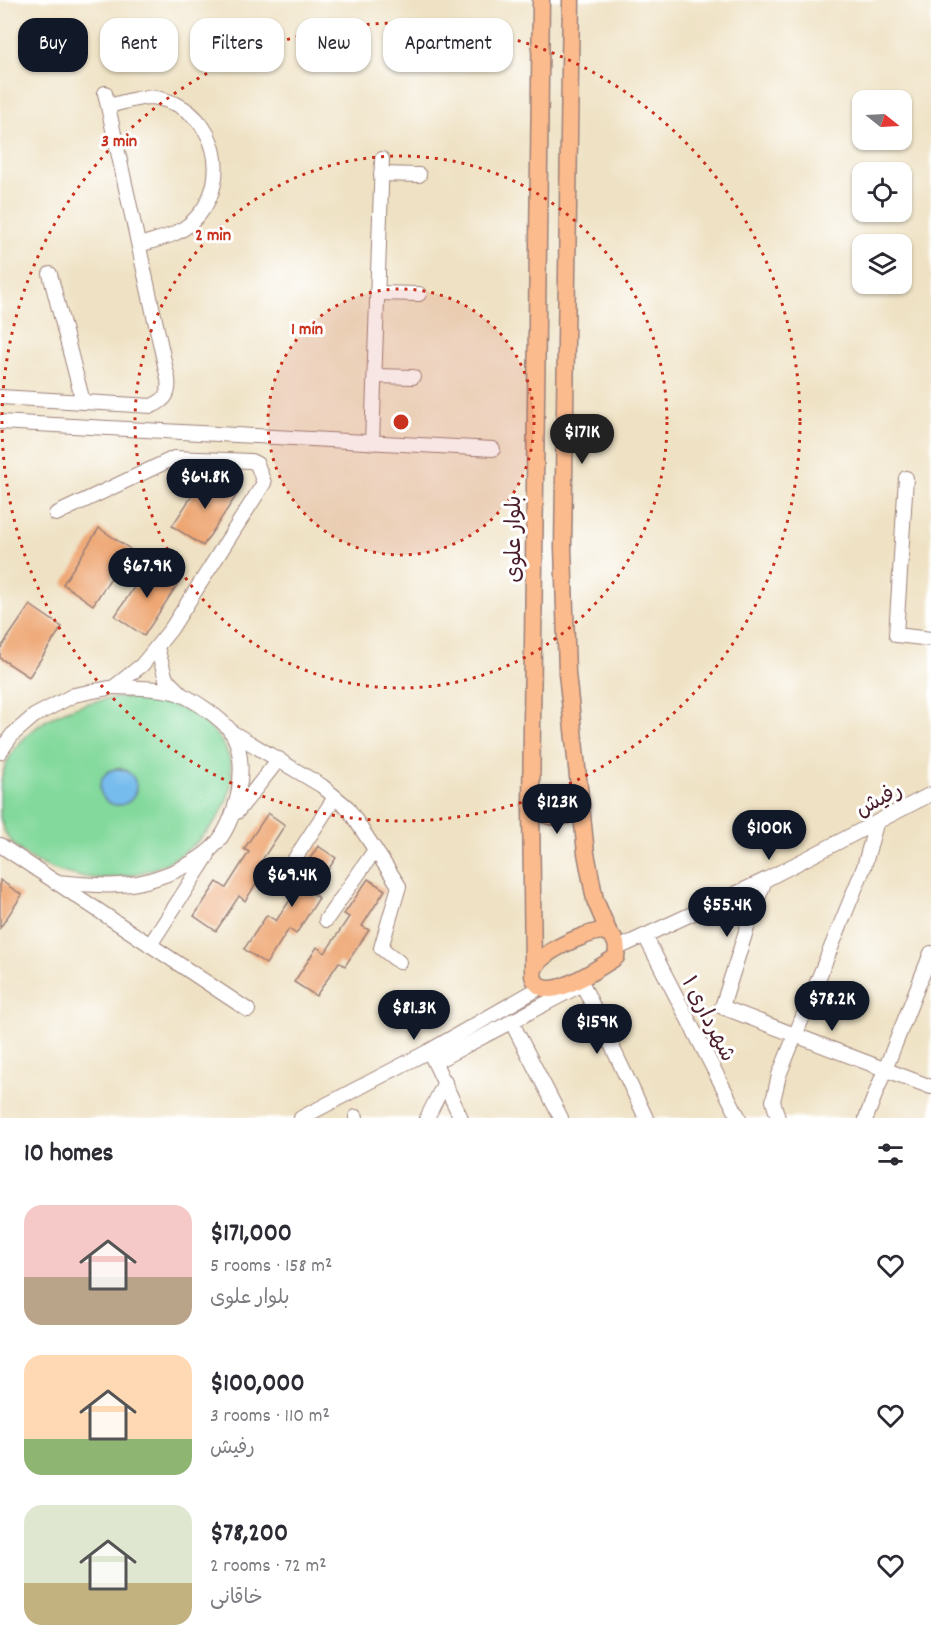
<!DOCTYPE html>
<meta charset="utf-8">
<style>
:root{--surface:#fff;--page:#f7f7f7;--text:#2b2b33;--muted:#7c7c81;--accent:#111827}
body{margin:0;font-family:Dekko,"Playpen Sans Arabic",sans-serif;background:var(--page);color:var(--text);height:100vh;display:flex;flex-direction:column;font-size:22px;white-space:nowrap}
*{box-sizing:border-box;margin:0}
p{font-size:20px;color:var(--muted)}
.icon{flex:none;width:33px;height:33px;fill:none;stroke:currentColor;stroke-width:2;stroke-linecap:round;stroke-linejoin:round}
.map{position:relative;height:1118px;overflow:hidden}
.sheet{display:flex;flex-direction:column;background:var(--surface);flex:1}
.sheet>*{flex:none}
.hud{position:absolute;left:18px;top:18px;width:600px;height:54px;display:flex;gap:12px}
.needle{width:39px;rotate:108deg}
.buttons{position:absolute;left:852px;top:90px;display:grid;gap:12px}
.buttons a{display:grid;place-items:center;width:60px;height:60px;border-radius:12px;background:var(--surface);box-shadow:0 2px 4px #0004;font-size:30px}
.price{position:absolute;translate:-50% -51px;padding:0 14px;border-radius:21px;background:var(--accent);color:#fff;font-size:20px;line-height:39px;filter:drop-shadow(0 2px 3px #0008)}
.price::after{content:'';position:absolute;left:50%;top:36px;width:18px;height:14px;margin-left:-9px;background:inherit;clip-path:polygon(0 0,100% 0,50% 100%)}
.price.current{background:#222;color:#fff}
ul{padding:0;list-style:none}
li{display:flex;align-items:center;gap:18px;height:150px;padding:0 24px}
li span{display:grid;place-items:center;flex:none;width:168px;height:120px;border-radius:18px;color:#555}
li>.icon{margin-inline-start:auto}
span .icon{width:72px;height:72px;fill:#fffc;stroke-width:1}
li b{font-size:26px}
h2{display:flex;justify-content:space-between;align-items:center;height:72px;padding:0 24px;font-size:26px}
.tag{padding:0 21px;border-radius:18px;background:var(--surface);box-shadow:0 2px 4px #0004;font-size:21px;line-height:54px}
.tag.current{background:var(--accent);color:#fff}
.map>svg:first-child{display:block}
.green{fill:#83d99c;stroke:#667c64;stroke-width:1.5;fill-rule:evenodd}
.water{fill:#76bced;stroke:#606e8c;stroke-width:1.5}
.building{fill:#eea672}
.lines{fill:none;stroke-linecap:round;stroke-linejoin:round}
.minor-casing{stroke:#9c8078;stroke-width:16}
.major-casing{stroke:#9c8078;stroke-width:19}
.minor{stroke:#fff;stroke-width:14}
.major{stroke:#fbbb8d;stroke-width:16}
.ring{fill:none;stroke:#c8321e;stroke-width:3;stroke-dasharray:3 6}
.labels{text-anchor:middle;stroke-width:6;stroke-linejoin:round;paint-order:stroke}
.street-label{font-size:22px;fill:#4a1f2b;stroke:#fff}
.centre{fill:#c8321e;stroke:#fff;stroke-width:3}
.ring-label{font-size:18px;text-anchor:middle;font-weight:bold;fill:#c8321e;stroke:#fff;stroke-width:6;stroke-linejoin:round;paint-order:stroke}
</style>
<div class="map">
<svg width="931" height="1118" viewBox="0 0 931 1118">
<rect width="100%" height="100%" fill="#fff"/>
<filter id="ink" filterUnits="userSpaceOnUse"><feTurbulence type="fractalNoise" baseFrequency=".0167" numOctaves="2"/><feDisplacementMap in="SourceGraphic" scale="12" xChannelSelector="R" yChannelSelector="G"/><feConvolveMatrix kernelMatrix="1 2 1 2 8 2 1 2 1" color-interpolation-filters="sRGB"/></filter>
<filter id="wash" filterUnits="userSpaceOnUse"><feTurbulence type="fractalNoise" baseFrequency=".008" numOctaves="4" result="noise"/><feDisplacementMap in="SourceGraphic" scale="24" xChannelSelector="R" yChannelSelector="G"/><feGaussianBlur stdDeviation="1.35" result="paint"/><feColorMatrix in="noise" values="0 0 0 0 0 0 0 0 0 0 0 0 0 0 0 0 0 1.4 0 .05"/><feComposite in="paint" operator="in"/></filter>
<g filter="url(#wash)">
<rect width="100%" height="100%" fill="#efe2c4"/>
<path class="green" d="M115 698C144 697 173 701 198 718 267 767 218 843 155 868 136 875 114 879 93 878 58 875 7 857 0 817 0 809 0 801 0 794 0 768 12 748 32 731 55 711 85 702 115 698ZM120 768C142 774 139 804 116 805L100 785C102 775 109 769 120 768Z"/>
<circle class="water" cx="118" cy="787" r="18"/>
<g id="blocks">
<g class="building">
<polygon points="207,473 238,493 203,546 172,526"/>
<polygon points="99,528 130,549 93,605 63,584"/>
<polygon points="150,563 179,582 144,636 115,616"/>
<polygon points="30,605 62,627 29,677 0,658 0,649"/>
<polygon points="268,813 285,825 262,860 269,865 245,901 239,896 216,931 194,916 217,882 226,888 249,852 244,849"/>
<polygon points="318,846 336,858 312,893 319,898 296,934 289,929 266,964 244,949 267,915 276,921 300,885 295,882"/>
<polygon points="368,879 385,890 362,926 369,930 345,966 339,962 316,996 294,982 317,947 325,953 349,917 344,914"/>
<polygon points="0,880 22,895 0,928"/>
</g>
</g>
</g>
<g filter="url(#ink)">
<use href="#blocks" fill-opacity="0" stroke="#9c8078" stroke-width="1.5"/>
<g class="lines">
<g class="minor-casing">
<g id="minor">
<path d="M108 106C121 103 136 98 149 97 158 97 168 101 176 104 221 126 229 187 193 221 178 236 158 239 139 245"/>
<polyline points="381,174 419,175"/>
<polyline points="50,274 83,402"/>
<polyline points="377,293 419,294"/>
<polyline points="375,376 413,377"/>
<path d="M0 397 152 406C165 400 170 394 168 379L105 93"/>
<polyline points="0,422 493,449"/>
<polyline points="372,443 382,159"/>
<polyline points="906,478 896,635 931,639"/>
<polyline points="157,648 166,679 181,694"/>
<polyline points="230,731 322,786 347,807 399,886 381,948 399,962"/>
<polyline points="0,752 12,735 34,716 74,695 114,687 142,665 171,629 264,483 257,464 251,461 174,458 56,514"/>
<polyline points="237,812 279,759"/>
<polyline points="0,845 248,1010"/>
<polyline points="765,880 747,928 722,1007 931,1087"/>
<path d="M55 882C85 884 117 889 146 881 168 875 194 864 211 849 237 826 252 759 230 730 220 718 196 701 182 695 167 687 132 688 114 687"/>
<polyline points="277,886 335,797"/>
<polyline points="326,920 375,850"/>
<polyline points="645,936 739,1118"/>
<polyline points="150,945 208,855"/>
<polyline points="618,948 765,880 931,794"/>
<polyline points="580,979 646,1118"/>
<polyline points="511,1021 561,1118"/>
<polyline points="431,1055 461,1118"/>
<polyline points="435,1062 575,988"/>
<polyline points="301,1118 429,1051 541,987"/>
<polyline points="356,1118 356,1117"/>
<polyline points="427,1118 445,1082"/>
<polyline points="778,1118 773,1101 779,1075 864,867 876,824"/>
<polyline points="866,1118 931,953"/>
</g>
</g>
<g class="major-casing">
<g id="major">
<polyline points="571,0 563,547 567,673 586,853 595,900 609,933"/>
<path d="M531 806C547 820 567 821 581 805"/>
<path d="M601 931C614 934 619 943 616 957 602 966 566 990 549 989 543 989 537 985 534 979 525 956 584 934 601 931Z"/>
<polyline points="533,969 531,806 541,0"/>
</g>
</g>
<use href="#minor" class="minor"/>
<use href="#major" class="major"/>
</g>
</g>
<circle cx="401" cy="422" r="133" fill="#c8321e" fill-opacity=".12"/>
<g class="ring">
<circle cx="401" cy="422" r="133"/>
<circle cx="401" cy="422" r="266"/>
<circle cx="401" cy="422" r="399"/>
</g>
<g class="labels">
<g class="street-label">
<text transform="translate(512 539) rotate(-90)" y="8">بلوار علوی</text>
<text transform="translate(878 798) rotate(-28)" y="8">رفیش</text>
<text transform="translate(710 1018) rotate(63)" y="8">شهرداری ۱</text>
</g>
</g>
<circle cx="401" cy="422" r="9" class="centre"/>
<g class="ring-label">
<text x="119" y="146">3 min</text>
<text x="213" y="240">2 min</text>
<text x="307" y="334">1 min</text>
</g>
</svg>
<div class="buttons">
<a><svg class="needle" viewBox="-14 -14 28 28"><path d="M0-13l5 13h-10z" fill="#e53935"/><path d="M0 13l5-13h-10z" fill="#7c7c81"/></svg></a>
<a><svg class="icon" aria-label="locate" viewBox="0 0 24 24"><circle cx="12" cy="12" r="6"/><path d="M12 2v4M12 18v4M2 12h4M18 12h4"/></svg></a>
<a><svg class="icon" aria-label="layers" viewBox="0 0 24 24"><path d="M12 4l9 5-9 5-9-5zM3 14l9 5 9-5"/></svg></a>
</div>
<b class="price current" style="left:582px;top:465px">$171K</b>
<b class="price" style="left:205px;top:510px">$64.8K</b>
<b class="price" style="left:147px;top:599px">$67.9K</b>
<b class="price" style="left:557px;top:835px">$123K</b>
<b class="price" style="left:769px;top:861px">$100K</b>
<b class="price" style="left:292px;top:908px">$69.4K</b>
<b class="price" style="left:727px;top:938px">$55.4K</b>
<b class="price" style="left:832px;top:1032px">$78.2K</b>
<b class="price" style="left:414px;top:1041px">$81.3K</b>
<b class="price" style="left:597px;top:1055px">$159K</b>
<div class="hud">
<a class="tag current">Buy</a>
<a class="tag">Rent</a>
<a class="tag">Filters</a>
<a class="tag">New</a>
<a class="tag">Apartment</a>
</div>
</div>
<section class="sheet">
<h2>10 homes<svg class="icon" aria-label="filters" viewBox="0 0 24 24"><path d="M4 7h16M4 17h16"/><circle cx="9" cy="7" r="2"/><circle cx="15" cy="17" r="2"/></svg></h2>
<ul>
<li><span style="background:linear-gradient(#f6c9c9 60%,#b9a48a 0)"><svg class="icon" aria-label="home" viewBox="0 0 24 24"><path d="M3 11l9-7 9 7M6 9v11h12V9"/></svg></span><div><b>$171,000</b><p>5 rooms · 158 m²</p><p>بلوار علوی</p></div><svg class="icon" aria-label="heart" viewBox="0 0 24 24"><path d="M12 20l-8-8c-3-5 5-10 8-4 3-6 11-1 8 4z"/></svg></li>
<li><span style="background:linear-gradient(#ffd9b3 70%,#8fb573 0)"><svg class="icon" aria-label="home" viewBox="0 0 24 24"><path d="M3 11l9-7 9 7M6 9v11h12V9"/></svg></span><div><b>$100,000</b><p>3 rooms · 110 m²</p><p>رفیش</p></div><svg class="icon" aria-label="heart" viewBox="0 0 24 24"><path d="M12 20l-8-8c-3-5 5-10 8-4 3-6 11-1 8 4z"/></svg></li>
<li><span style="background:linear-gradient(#dfe7d0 65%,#c2b280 0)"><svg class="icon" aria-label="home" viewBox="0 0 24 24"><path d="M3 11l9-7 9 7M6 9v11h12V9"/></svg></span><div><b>$78,200</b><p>2 rooms · 72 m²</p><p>خاقانی</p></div><svg class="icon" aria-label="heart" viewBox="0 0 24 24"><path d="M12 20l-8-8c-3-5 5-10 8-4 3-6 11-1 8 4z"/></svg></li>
</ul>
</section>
